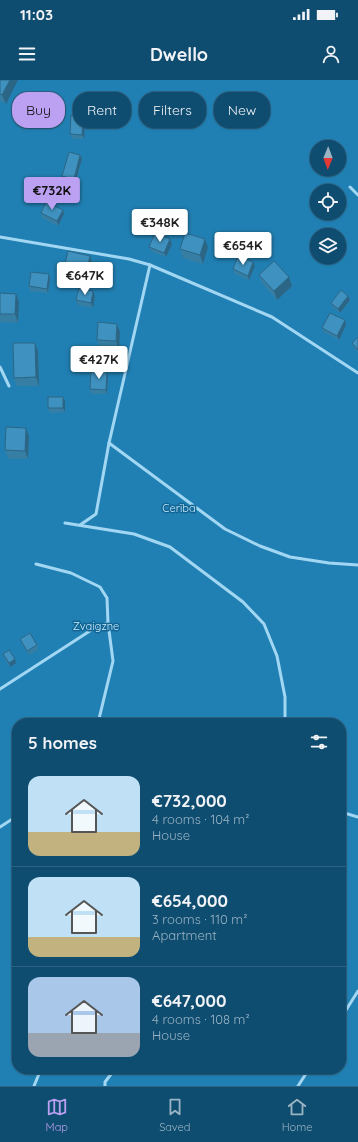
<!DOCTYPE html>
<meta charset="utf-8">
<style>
:root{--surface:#0e4c70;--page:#1c5678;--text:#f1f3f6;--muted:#9bb4c3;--line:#2e6383;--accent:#bca0f2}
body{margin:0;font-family:Quicksand,sans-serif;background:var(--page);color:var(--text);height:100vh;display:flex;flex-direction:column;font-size:15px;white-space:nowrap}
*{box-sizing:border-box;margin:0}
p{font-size:13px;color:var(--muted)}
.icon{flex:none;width:22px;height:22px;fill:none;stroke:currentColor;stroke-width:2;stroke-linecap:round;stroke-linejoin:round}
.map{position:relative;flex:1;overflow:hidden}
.drawer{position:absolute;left:12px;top:638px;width:334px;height:356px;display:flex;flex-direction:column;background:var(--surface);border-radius:16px;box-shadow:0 1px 3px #0004,0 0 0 1px var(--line)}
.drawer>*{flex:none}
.banner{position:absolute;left:12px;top:12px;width:334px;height:36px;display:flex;gap:8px}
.needle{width:26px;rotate:181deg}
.fabs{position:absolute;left:310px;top:60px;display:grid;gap:8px}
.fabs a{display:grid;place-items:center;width:36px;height:36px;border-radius:50%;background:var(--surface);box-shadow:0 1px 3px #0004,0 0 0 1px var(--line);font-size:20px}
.price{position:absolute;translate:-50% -34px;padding:0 9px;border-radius:4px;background:#fff;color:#222;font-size:13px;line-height:26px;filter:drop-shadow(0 1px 2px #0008)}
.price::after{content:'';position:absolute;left:50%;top:24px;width:12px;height:9px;margin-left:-6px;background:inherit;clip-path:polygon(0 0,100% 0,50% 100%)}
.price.on{background:var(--accent);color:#111}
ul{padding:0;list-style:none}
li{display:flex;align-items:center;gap:12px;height:100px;padding:0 16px}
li+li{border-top:1px solid var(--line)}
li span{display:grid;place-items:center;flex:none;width:112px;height:80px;border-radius:12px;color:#555}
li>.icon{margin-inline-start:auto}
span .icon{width:48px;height:48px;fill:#fffc;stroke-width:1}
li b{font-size:17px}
h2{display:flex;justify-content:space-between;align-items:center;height:48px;padding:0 16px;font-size:17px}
.chip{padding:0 14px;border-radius:16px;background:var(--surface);box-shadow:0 1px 3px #0004,0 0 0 1px var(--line);font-size:14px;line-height:36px}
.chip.on{background:var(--accent);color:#111}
.status{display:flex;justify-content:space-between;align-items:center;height:28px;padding:0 20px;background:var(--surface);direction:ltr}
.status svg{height:11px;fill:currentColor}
header{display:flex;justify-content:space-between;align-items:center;height:52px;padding:0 16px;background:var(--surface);font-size:18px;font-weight:700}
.tabs{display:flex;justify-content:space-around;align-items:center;height:56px;border-top:1px solid var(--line);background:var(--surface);font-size:11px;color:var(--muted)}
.tabs a{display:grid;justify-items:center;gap:2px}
.tabs .on{color:var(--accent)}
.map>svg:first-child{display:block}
.green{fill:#2180b3;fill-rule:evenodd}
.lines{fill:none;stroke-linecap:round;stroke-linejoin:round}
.lane{stroke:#a2d7f3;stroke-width:3}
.wall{fill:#367ea4}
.shaded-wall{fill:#2c6686}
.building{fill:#3f92bf;stroke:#2c6686}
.labels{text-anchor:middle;stroke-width:3;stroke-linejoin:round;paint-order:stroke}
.park-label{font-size:11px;fill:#c9ebfd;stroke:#126695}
</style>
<div class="status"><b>11:03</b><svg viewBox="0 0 49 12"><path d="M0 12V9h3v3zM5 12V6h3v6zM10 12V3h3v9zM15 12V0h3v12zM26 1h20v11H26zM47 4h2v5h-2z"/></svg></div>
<header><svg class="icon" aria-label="menu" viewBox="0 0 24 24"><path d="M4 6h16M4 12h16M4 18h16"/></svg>Dwello<svg class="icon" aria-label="person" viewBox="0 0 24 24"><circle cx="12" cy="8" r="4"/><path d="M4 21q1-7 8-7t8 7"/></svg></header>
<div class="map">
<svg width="358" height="1006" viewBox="0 0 358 1006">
<rect width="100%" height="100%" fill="#126695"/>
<path class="green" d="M0 0H358V1006H0ZM317 67H339V89H317ZM317 111H339V133H317ZM317 155H339V177H317ZM17 643H341V989H17Z"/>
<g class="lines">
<g class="lane">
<polyline points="350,107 358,115"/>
<polyline points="0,157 129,179 150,185 272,237 358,293"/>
<polyline points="0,287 9,306"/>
<polyline points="109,363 225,449 260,466 290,477 329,483 358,485"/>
<polyline points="65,443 134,454 170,467 243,522 264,544 277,576 285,617 285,643"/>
<polyline points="80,445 96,434 109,363 150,185"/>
<polyline points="36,484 71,493 100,507 107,518 108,543 113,581 98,643"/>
<polyline points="0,609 96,547 108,543"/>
<polyline points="341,732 358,737"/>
<polyline points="0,747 17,736"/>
<polyline points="341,938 358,911"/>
<polyline points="34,1006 41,989"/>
<polyline points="105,1006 105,1002 115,989"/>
<polyline points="298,1006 309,989"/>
</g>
</g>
<g class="wall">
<polygon points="0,0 6,24 0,21"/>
<polygon points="85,40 84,59 72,59 70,54"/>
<polygon points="80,75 82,79 75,103 64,100 62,96"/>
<polygon points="63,130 64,134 58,146 42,138 41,133"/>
<polygon points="170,159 172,164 166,177 151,171 149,167"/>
<polygon points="208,167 203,184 183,178 180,169"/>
<polygon points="93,185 88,206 66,200 63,192"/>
<polygon points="255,186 249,200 235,194 233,189"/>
<polygon points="49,194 50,199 48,213 30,211 29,206"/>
<polygon points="259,195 289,197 292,206 277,220 262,203"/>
<polygon points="0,213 16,214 19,222 18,243 0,242"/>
<polygon points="95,216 93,228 78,225 76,220"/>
<polygon points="348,216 350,220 340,233 333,228 331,223"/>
<polygon points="345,240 346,245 339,260 324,252 322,248"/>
<polygon points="117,244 120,252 119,270 100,268 97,260"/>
<polygon points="358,257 358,272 353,267 352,263"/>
<polygon points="38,271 39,306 17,306 14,298"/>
<polygon points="108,296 107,314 91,314 90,309"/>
<polygon points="65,321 65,332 50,333 48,328"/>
<polygon points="29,356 28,379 8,379 5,370"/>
<polygon points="20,559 37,565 38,570 29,575 22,564"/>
<polygon points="3,574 15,579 16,583 10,587 5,579"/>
</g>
<g class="shaded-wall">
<polygon points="10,0 18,0 6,24 2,15"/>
<polygon points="83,36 85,40 84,59 82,55"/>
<polygon points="80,75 82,79 75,103 74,99"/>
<polygon points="63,130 64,134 58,146 57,141"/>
<polygon points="170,159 172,164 166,177 164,173"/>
<polygon points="205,159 208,167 203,184 200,175"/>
<polygon points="90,176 93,185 88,206 85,197"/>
<polygon points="253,182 255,186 249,200 248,196"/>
<polygon points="49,194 50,199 48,213 47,209"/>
<polygon points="289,197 292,206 277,220 274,211"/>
<polygon points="93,211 95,216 93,228 91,223"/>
<polygon points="16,214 19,222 18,243 15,234"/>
<polygon points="348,216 350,220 340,233 338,229"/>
<polygon points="345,240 346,245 339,260 337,256"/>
<polygon points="117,244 120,252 119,270 116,261"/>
<polygon points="35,263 38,271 39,306 36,297"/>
<polygon points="107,291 108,296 107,314 106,310"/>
<polygon points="63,317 65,321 65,332 63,328"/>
<polygon points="26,348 29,356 28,379 25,371"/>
<polygon points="15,579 16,583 10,587 9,583"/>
</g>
<g class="building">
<polygon points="0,0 10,0 2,15 0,14"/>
<polygon points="71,35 83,36 82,55 70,54"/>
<polygon points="69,72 80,75 74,99 62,96"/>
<polygon points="46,122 63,130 57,141 41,133"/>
<polygon points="155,153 170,159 164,173 149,167"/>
<polygon points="185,153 205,159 200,175 180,169"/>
<polygon points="68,171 90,176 85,197 63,192"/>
<polygon points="238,176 253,182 248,196 233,189"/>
<polygon points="274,181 289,197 274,211 259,195"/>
<polygon points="31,192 49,194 47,209 29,206"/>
<polygon points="79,208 93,211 91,223 76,220"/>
<polygon points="341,210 348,216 338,229 331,223"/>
<polygon points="0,213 16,214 15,234 0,234"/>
<polygon points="330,233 345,240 337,256 322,248"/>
<polygon points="98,242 117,244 116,261 97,260"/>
<polygon points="358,257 358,270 352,263"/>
<polygon points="13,263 35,263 36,297 14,298"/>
<polygon points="91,291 107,291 106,310 90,309"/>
<rect x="48" y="317" width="15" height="11"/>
<polygon points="6,347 26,348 25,371 5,370"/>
<polygon points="30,553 37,565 27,571 20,559"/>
<polygon points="9,570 15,579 9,583 3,574"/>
</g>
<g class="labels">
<g class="park-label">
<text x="179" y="432">Cerība</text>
<text x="96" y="550">Zvaigzne</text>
</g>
</g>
</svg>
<div class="fabs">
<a><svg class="needle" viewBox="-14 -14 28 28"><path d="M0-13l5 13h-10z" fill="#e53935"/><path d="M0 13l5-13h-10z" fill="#9bb4c3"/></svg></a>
<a><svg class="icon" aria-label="locate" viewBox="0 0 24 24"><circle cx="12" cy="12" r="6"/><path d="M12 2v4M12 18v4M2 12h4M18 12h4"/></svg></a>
<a><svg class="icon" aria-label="layers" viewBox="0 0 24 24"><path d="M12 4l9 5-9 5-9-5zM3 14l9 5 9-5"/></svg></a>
</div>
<b class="price on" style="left:52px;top:131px">€732K</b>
<b class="price" style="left:160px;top:163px">€348K</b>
<b class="price" style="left:243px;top:186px">€654K</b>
<b class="price" style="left:85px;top:216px">€647K</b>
<b class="price" style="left:99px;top:300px">€427K</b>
<div class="banner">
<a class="chip on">Buy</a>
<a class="chip">Rent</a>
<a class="chip">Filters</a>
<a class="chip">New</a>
</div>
<section class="drawer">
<h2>5 homes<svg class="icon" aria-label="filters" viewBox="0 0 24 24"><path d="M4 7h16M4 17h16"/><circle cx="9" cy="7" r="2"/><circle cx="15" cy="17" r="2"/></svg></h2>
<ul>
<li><span style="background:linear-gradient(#bfe0f5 70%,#c2b280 0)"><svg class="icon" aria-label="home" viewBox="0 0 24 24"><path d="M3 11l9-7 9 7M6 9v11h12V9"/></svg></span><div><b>€732,000</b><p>4 rooms · 104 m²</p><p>House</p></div></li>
<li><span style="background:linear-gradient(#bfe0f5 75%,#c2b280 0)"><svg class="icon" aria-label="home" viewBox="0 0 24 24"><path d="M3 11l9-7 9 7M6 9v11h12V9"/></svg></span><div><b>€654,000</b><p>3 rooms · 110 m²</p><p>Apartment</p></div></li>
<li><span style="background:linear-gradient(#a9c7e8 70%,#9aa5b1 0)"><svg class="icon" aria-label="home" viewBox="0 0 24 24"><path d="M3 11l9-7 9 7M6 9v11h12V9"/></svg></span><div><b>€647,000</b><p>4 rooms · 108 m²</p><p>House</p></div></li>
</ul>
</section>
</div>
<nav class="tabs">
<a class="on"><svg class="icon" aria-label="map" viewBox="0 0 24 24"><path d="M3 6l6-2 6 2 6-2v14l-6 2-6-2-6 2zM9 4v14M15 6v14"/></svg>Map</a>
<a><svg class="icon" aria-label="saved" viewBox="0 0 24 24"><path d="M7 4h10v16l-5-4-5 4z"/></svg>Saved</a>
<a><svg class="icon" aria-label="home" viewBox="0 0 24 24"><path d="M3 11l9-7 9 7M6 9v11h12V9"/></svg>Home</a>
</nav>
